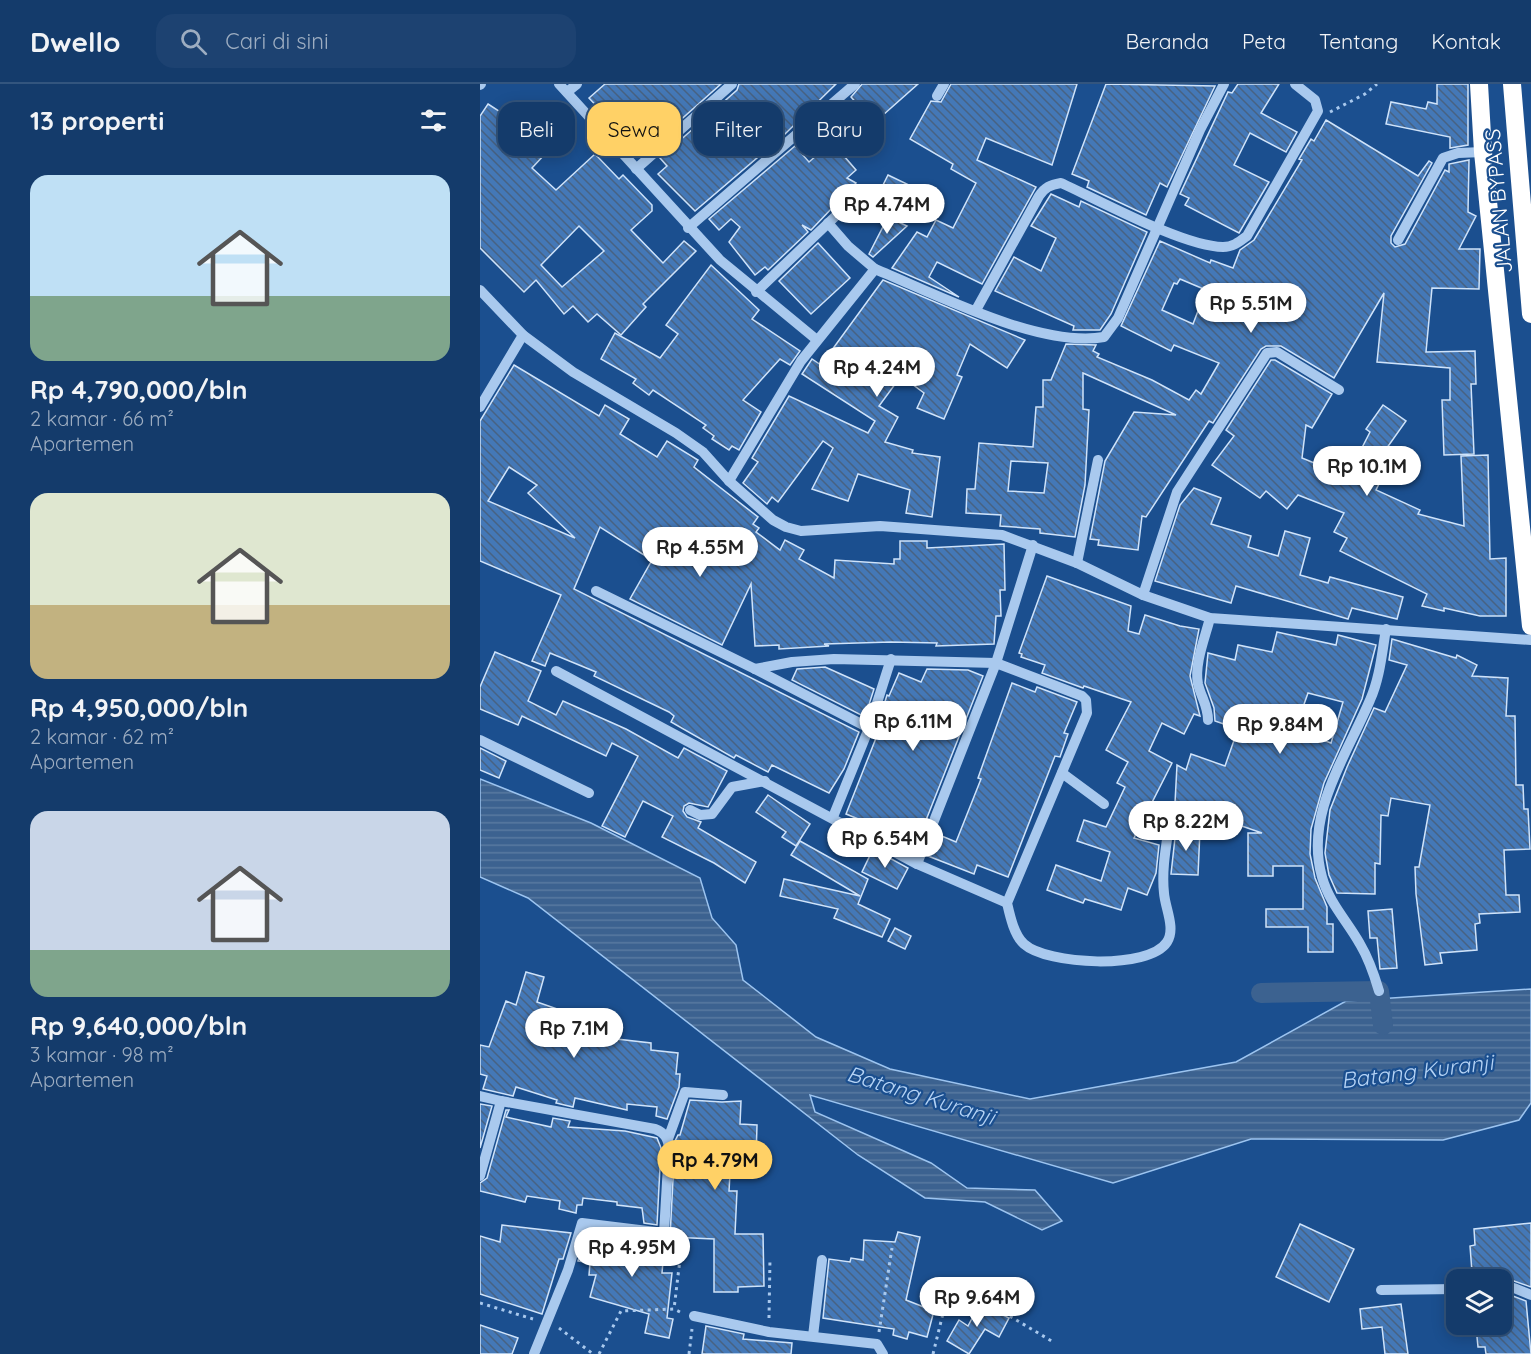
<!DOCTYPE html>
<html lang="id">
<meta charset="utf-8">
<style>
:root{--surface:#143b6b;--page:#1d4271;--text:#f1f3f6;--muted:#9dadc1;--line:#33557e;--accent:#ffd166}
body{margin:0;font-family:Quicksand,sans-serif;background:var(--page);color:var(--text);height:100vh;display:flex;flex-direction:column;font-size:22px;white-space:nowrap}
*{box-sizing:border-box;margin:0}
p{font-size:20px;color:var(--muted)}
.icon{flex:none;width:33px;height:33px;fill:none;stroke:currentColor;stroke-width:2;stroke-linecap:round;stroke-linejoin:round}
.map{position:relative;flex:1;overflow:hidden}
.drawer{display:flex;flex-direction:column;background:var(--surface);width:480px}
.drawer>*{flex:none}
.banner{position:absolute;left:18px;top:18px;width:570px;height:54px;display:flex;gap:12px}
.controls{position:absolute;left:966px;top:1185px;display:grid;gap:12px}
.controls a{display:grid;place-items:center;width:66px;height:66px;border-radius:12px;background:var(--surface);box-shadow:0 3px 15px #0003,0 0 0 2px var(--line);font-size:30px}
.price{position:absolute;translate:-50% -51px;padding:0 14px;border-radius:21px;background:#fff;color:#222;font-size:20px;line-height:39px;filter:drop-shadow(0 2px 3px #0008)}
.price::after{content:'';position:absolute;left:50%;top:36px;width:18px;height:14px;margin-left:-9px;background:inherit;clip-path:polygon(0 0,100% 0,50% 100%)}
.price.on{background:var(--accent);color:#111}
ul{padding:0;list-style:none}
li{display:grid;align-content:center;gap:12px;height:318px;padding:0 30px}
li span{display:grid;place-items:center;height:186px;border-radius:18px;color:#555}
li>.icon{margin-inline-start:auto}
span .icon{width:108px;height:108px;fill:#fffc;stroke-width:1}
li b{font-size:26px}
h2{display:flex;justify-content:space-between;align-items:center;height:72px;padding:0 30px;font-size:26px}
.pill{padding:0 21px;border-radius:18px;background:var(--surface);box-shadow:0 3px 15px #0003,0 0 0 2px var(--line);font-size:21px;line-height:54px}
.pill.on{background:var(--accent);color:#111}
header{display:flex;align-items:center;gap:36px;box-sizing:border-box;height:84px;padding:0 30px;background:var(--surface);border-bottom:2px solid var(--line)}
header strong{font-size:28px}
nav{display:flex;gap:33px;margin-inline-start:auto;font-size:21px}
.search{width:420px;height:54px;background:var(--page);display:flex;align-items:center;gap:15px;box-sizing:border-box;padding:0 21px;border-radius:18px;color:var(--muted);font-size:22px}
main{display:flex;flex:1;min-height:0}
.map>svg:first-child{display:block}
.water{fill:url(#water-rules);stroke:#9cc4f0;stroke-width:1.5}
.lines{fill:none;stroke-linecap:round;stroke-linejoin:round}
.canal{stroke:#3c6290;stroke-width:20}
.building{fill:url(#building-back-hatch);stroke:#cfe3fa;stroke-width:1.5;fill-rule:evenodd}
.path{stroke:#a9c9ee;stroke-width:3;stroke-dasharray:3 4.5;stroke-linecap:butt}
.minor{stroke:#a9c9ee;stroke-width:10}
.highway{stroke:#fff;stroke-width:18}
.labels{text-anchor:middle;stroke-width:4.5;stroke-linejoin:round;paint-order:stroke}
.street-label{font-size:21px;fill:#fff;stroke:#1b4f8f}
.water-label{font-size:22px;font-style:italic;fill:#b5d3f5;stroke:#1b4f8f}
</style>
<header>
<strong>Dwello</strong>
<div class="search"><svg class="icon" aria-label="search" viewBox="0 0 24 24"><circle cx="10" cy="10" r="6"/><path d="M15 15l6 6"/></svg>Cari di sini</div>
<nav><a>Beranda</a><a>Peta</a><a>Tentang</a><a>Kontak</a></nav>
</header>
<main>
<section class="drawer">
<h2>13 properti<svg class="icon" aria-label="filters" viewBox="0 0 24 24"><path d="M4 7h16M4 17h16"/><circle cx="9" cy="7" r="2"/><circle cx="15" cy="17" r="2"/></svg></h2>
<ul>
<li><span style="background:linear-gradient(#bfe0f5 65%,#7fa58c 0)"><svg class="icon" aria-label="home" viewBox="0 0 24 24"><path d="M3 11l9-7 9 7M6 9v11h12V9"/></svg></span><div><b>Rp 4,790,000/bln</b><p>2 kamar · 66 m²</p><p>Apartemen</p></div></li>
<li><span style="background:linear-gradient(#dfe7d0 60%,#c2b280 0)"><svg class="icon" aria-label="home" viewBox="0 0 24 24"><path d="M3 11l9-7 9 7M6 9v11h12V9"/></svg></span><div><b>Rp 4,950,000/bln</b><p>2 kamar · 62 m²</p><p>Apartemen</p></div></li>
<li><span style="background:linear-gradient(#c9d6e8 75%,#7fa58c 0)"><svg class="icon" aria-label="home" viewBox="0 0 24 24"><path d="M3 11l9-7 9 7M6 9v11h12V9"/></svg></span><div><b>Rp 9,640,000/bln</b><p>3 kamar · 98 m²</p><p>Apartemen</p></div></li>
</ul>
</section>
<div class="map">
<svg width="1051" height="1270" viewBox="0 0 1051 1270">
<defs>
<pattern id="water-rules" width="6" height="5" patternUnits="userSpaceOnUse" patternTransform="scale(1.5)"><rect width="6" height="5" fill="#3c6290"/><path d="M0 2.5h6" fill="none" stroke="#597aa1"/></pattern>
<pattern id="building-back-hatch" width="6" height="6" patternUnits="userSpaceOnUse" patternTransform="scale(1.5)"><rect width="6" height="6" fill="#4478b7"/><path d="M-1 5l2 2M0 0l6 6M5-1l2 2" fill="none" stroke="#486282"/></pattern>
</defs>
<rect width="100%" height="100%" fill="#1b4f8f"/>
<polygon class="water" points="0,695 111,739 220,794 232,834 256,861 263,896 336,953 410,985 550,1015 756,978 866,917 1051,905 1051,1019 1039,1036 963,1056 771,1055 633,1099 330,1011 335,1028 451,1079 487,1104 555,1106 582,1137 562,1146 505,1118 445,1114 378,1071 48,814 0,793"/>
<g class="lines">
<polyline class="canal" points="781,909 899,907 903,941"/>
</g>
<g class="building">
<polygon points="125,0 241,0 170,63 168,60 160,68 109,14"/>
<polygon points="259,0 356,0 305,50 215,127 178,90 187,82 180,74 257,6"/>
<polygon points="382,0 438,0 394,39 371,13"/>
<polygon points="471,0 597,0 572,81 506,54 497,76 556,103 502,200 457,178 449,193 479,213 412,184 437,148 447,153 456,136 473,144 496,99 471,85 473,80 430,55 451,17 461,18"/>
<polygon points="626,0 735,2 687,103 680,99 666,131 607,103 609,97 592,90"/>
<polygon points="758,0 799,0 781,29 817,48 806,68 770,49 754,81 789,98 759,149 705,121 709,114 700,110 748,8 752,9"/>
<polygon points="957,0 988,0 988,61 970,64 970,53 906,40 911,18 946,25 948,18 957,20"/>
<path d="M8 20 22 29 65 70 52 84 76 106 115 70 139 95 143 91 172 121V127L151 146 183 179 204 157 216 167 163 220 166 223 141 251 117 230 108 238 93 222 84 230 56 196 44 208 0 164V32ZM99 142 124 167 82 203 61 181Z"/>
<path d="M846 36 938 92 949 77 952 79 911 152V159L915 163 925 160 965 86 969 88V80L989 76 988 128 996 132 979 165H1000L999 205 952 204 946 268 995 267 996 300H991L994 370 964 371 962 316H970V284L897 278 904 209 854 294 801 262H786L781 265 733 339 729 337 666 433 662 432 658 466 618 461 619 456 610 455 625 377 654 328 696 331 603 289V325L609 326 605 401 595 453 560 449V445L520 442 521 431 486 429 487 405H495L499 359 553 363 556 323H563V296H571L586 260 616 261 613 267 619 270 617 273 672 296 709 316 716 306 721 310 739 279 694 261 691 267 641 242 680 157 730 179 731 176 753 184 760 166 774 156 822 76 819 75 831 55 834 57ZM700 195 726 206 713 240 682 226 694 199 697 200ZM531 377 568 379 564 409 528 407Z"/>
<polygon points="352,58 376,86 367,94 376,99 331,146 322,141 328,148 288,186 285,183 275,191 249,158 260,143 251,135 239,146 229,135 315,62 329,78"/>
<polygon points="408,91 429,101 418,122 398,137 373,125 387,105 398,111"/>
<polygon points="571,110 599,123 601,117 667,148 631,230 620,246 593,246 594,242 515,207 534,173 561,187 576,154 551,142"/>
<polygon points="408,133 427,142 393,173 389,170"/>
<polygon points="338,159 370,194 331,230 299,197"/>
<polygon points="231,181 279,226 272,235 320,267 310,281 300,275 263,316 281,328 259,366 252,362 249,366 232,355 234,352 223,344 226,341 173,306 169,311 153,299 156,295 121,275 135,249 180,274 198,250 186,241"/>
<polygon points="403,196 545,256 527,284 490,260 477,291 482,293 464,335 437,324 444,309 421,292 399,322 418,333 405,358 433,366 432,369 460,373 452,433 426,429 430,406 378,390 368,417 332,405 353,364 343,357 298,418 292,413 287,420 263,399 278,378 272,374 309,312 388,349 395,337 322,290 332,275 341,281"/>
<polygon points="791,276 795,276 852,310 832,344 826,341 822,374 849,385 852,378 871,385 890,348 886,345 903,321 926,337 899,375 909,380 896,406 940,426 938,430 984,442 981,372 1008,371 1010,475 1026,474 1026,532 1000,532 964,524 964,527 942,522 947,510 860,467 867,454 854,448 864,429 818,411 807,425 786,407 780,414 732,381 754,352 746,346"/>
<path d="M34 281 119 332 125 321 149 335 140 350 177 373 187 357 218 376 214 383 278 433 273 440 279 444 276 448 300 466 305 456 324 466 319 475 354 494 355 476 414 480V475H420V457H447V464L524 460 525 506H520L521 532H516L514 560 456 562 457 559 411 558 344 560 349 562 299 565V561L275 562 271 500 242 561 150 515 172 476 120 443 94 505 379 648 364 685 349 709 292 681 288 688 256 671 254 674 191 638 194 632 189 628 114 592 116 588 70 569 65 582 52 577 81 511 0 477V337ZM29 383 57 401 48 409 95 454 8 417Z"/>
<polygon points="714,404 741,414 731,440 771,452 768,463 798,472 805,447 830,454 820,491 848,499 850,493 923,513 917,535 872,524 868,535 756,502 751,519 675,497 700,421"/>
<polygon points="567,492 651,522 648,547 659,550 665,531 700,542 719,545 710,592 720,632 714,630 704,650 682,639 669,667 692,679 654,754 679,761 676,789 667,811 648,804 641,826 605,815 603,819 567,806 576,781 621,797 630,768 597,757 604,736 626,743 645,703 637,699 648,678 626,666 651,618 604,602 603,604 562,589 565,581 541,573 542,570 539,569"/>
<path d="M797 548 856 561 858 551 896 561 882 615 844 699 831 745 830 770 835 794 847 823V840H853V868H828V843H786V825H823V782H793V792H768V749H782L695 719 697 681 706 686 711 670 745 682 758 645 735 637 734 624 725 599 728 569 755 576 758 561 792 568ZM828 609 863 618 851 659 815 646Z"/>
<polygon points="912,555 976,574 977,571 997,581 992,592 1028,594 1026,632 1035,632 1036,701 1043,701 1044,725 1048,725 1050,765 1024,766 1026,811 1039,811 1040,828 999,830 1000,839 995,840 997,866 960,869 962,879 945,881 936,810 935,783 939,783 950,721 911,714 908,732 901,731 900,780 895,779 895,810 857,809 849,791 845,769 850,726 867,683 894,624 905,628 927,581 909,576"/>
<polygon points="15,568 61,587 48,617 76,631 83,617 146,645 198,674 204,664 247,687 228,723 209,719 204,722 203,727 207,733 221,738 218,744 276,778 265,799 234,779 182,753 193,732 163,717 145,753 122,742 158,672 132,659 126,672 42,632 38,641 0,625 0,603"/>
<polygon points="345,583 394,605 385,633 312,596 317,585"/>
<polygon points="447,585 488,586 503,592 433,769 400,752 403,745 366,730 396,654 394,653 407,611 409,612 419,589 441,598"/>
<polygon points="532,599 555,608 557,603 597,618 584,649 588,650 580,673 575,672 528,793 497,781 494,790 448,772 457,750 476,758 501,695 498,694"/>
<polygon points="0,664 26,677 19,694 0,686"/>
<polygon points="288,711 330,740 316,762 302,753 306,748 276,728"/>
<polygon points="696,745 720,746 718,791 691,790"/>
<polygon points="320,757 388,795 378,820 410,835 402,853 354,834 358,825 300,812 304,795 380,812 311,771"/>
<polygon points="393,765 428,784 417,805 382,788"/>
<polygon points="912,825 917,884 900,885 897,854 890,854 888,827"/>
<polygon points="415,844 431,852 425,865 408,857"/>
<polygon points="46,888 64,893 57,918 80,926 78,932 130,946 128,954 171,959 171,966 198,969 196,990 200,990 199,1003 187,1035 176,1032 177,1023 147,1020 147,1026 95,1014 93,1023 76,1019 77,1016 36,1003 33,1012 3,1005 7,992 0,990 0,961 9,963 26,917 36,921"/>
<polygon points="210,1016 242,1018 261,1017 260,1040 277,1041 276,1074 251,1073 249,1107 257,1107 255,1150 283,1150 284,1202 258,1203 258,1208 234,1208 234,1155 190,1153 195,1057 198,1051 200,1051"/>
<polygon points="0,1020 12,1022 0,1064"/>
<polygon points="26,1026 29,1026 26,1033 71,1043 73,1034 90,1037 88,1043 145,1047 177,1054 181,1064 177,1141 164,1139 162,1124 137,1121 137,1118 103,1114 102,1121 97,1121 96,1129 79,1125 80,1117 47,1112 45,1118 0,1107 0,1099 7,1094"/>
<polygon points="1051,1139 1051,1203 1034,1197 1010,1196 1009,1186 992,1188 990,1162 995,1161 994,1145"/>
<polygon points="820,1140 874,1165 849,1218 796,1193"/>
<polygon points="22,1141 91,1149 83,1175 79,1175 62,1230 0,1210 0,1152 20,1158"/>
<polygon points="418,1148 440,1153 426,1216 454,1227 447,1253 429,1248 427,1255 413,1251 414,1245 343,1234 349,1175 370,1178 371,1174 383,1176 384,1156 415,1158"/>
<polygon points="137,1154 185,1156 182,1189 192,1189 187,1234 193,1235 189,1254 165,1249 169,1230 110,1213 116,1191 109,1191 110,1179 98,1177 104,1158 136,1160"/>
<polygon points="1022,1212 1033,1212 1046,1217 1051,1270 1006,1270 1005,1263 998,1263 996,1243 1022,1240"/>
<polygon points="500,1219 529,1234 519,1253 505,1245 489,1270 467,1257 479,1236 488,1242"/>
<polygon points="921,1220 928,1270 905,1270 902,1243 882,1245 880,1225"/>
<polygon points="0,1241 38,1254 32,1270 0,1270"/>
<polygon points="226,1242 264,1250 263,1255 312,1259 311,1270 222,1270"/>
</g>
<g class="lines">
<g class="path">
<polyline points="850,28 885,10 897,0"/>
<polyline points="191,1161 200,1175 194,1225"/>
<polyline points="0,1219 53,1235"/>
<polyline points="289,1234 290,1174"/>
<polyline points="79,1244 113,1270"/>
<polyline points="399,1248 412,1164"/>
<polyline points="119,1270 141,1227 194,1225 200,1228"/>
<polyline points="209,1270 212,1245"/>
<polyline points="453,1270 468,1209 479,1202 575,1259"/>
</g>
<g class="minor">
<polyline points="79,0 240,176 337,256"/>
<polyline points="0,1 1,0"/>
<polyline points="87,8 97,0"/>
<polyline points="457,12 464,0"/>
<polyline points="156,85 252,0"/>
<polyline points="348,139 368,162 395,185"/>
<polyline points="208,144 375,0"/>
<polyline points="918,156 963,74 978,69 1003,68"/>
<polyline points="0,206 43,251 93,288 196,349 223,368 249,397 293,436 306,443 321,447 400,442 522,451 597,479 663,511 730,534 1051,556"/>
<polyline points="276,208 362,126 380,105"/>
<path d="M496 226 559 112C565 103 570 101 581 99 619 116 704 163 743 163 753 163 759 158 767 152L838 27 835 16 815 0"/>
<polyline points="0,323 43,251"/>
<path d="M249 397 321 277 395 185C456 210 559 264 624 253L638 234 720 46 744 0"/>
<polyline points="597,479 618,376"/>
<polyline points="116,507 275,585 389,644"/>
<polyline points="663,511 697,408 787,269 797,268 859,306"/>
<path d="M275 585 312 578 354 575 516 579 602 612 606 616 607 629 527 819C530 832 534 851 544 860 567 881 669 886 687 858 696 844 685 824 684 809 681 782 688 754 691 727"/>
<polyline points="76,587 437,780 527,819"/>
<path d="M728 636C728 622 721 613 718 600 714 580 725 554 730 534"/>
<polyline points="0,656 109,709"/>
<polyline points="582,689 624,720"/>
<polyline points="210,726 220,731 232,730 252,703 285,697"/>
<polyline points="353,733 389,644 411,575"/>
<polyline points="437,780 516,579 553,461"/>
<path d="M899 907C894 890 889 875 880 860 868 838 849 819 842 793 824 730 867 671 890 616 900 594 902 568 906 545"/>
<polyline points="0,1012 21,1017 0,1092"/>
<path d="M21 1017 175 1045C185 1049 188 1054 189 1064L184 1149 102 1139 88 1186 54 1270"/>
<polyline points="188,1055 205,1008 243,1011"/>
<polyline points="1022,1204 1034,1204 1051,1211"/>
<polyline points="901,1206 976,1205"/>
<polyline points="214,1232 289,1248 397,1260 403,1270"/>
<polyline points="333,1252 342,1176"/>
</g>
<g class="highway">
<polyline points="999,0 1003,68 1051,542"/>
<polyline points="1032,0 1051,230"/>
</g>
</g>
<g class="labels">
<g class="street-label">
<text transform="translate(1019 117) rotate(-95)" y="7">JALAN BYPASS</text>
</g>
<g class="water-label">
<text transform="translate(937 987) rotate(-7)" y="8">Batang Kuranji</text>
<text transform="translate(441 1011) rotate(17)" y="8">Batang Kuranji</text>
</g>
</g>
</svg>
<div class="controls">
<a><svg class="icon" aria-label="layers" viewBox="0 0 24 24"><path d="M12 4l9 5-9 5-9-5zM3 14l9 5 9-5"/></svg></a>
</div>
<b class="price" style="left:407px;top:151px">Rp 4.74M</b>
<b class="price" style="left:771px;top:250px">Rp 5.51M</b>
<b class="price" style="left:397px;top:314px">Rp 4.24M</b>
<b class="price" style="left:887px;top:413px">Rp 10.1M</b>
<b class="price" style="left:220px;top:494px">Rp 4.55M</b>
<b class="price" style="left:433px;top:668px">Rp 6.11M</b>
<b class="price" style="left:800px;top:671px">Rp 9.84M</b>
<b class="price" style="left:706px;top:768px">Rp 8.22M</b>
<b class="price" style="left:405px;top:785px">Rp 6.54M</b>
<b class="price" style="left:94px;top:975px">Rp 7.1M</b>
<b class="price on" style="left:235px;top:1107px">Rp 4.79M</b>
<b class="price" style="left:152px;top:1194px">Rp 4.95M</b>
<b class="price" style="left:497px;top:1244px">Rp 9.64M</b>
<div class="banner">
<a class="pill">Beli</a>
<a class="pill on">Sewa</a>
<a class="pill">Filter</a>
<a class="pill">Baru</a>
</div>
</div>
</main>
